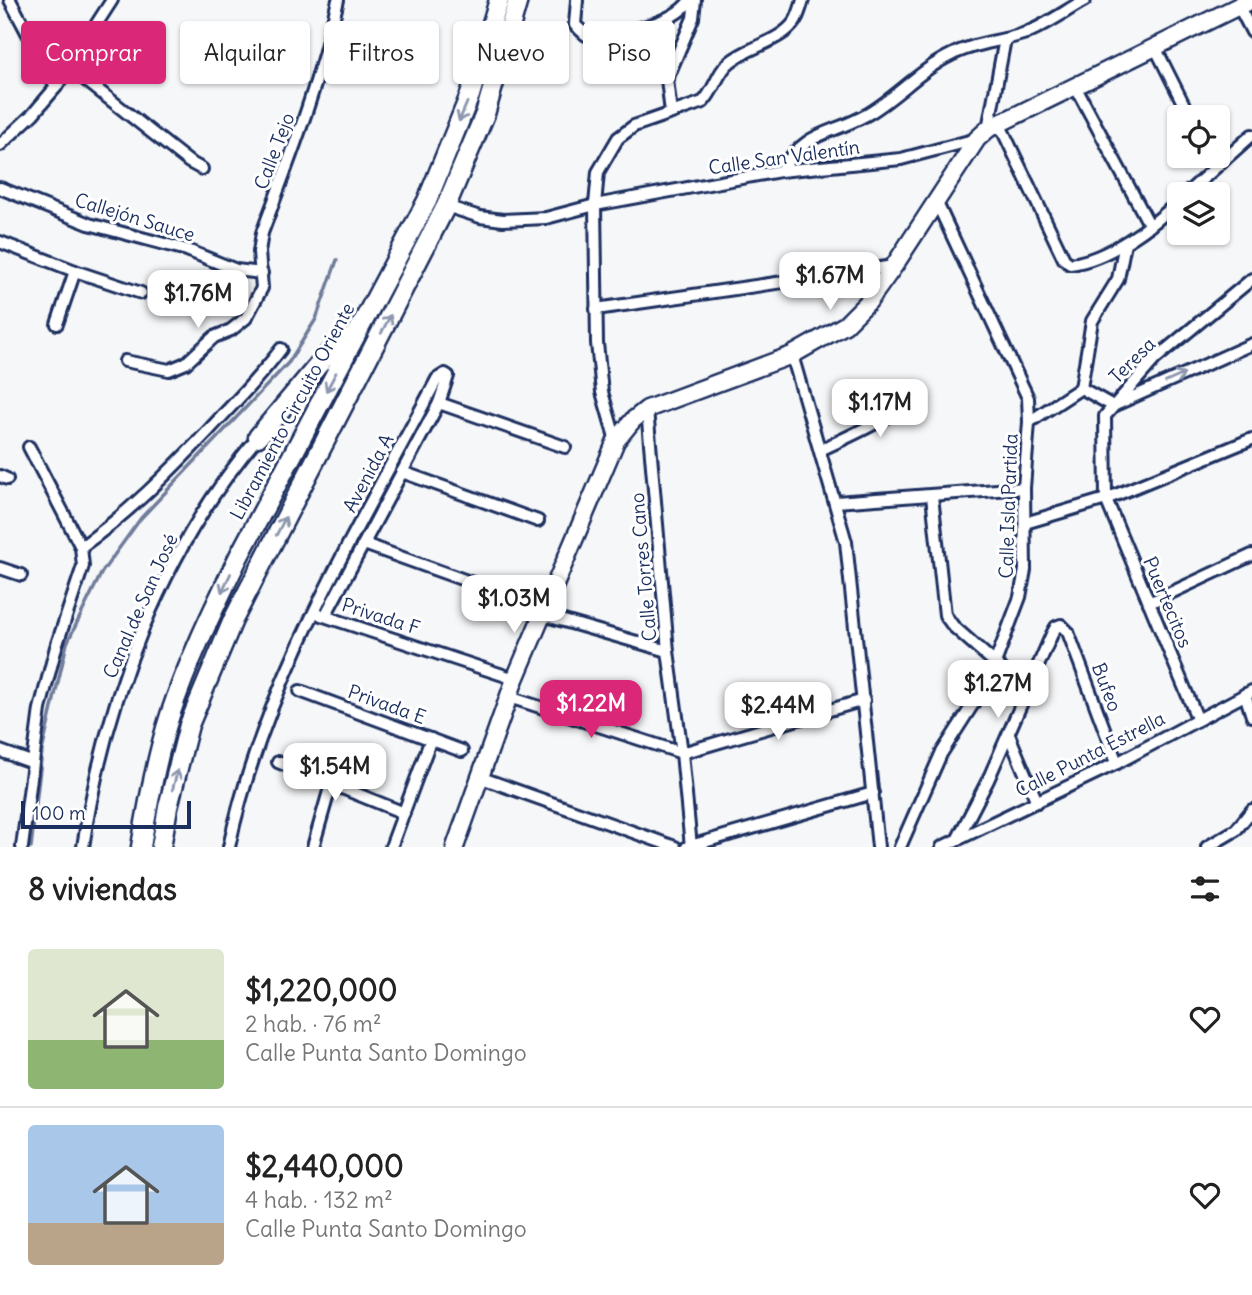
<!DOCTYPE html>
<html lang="es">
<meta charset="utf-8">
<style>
:root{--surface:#fff;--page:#f6f6f6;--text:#222;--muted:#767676;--line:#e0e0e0;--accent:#db2777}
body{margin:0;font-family:Delius,sans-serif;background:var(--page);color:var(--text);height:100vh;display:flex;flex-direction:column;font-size:26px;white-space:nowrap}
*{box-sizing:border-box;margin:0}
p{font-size:23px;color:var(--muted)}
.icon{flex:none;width:38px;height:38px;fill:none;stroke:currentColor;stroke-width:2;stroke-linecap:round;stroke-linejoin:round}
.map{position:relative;height:847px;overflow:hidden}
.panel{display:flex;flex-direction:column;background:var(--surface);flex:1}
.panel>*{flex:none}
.hud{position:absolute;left:21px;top:21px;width:700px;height:63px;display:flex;gap:14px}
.buttons{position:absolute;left:1167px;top:105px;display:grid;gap:14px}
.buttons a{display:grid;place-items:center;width:63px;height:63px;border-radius:7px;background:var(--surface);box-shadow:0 2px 5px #0004;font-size:35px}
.scale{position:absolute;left:21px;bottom:18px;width:170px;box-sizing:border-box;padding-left:7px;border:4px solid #1b2f5e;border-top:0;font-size:19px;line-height:24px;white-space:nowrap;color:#1b2f5e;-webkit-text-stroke:5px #fff;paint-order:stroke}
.price{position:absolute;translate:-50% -60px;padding:0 16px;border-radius:14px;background:#fff;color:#222;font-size:23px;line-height:46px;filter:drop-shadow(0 2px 4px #0008)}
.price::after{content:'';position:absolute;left:50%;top:42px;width:21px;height:16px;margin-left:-10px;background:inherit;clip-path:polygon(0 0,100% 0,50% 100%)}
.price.active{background:var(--accent);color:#fff}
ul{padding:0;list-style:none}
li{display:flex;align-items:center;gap:21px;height:175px;padding:0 28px}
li+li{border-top:2px solid var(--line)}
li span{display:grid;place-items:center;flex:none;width:196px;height:140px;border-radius:7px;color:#555}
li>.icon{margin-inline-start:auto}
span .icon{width:84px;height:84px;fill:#fffc;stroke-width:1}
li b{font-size:30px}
h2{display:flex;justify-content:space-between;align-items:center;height:84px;padding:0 28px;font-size:30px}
.chip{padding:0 24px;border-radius:7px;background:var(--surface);box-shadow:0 2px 5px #0004;font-size:24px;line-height:63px}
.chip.active{background:var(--accent);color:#fff}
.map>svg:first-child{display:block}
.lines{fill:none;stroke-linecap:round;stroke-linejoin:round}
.stream{stroke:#707c99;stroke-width:3.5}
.street-casing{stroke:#1b2f5e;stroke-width:16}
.secondary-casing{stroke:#1b2f5e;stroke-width:21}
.primary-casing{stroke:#1b2f5e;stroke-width:23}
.street{stroke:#fff;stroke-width:10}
.secondary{stroke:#fff;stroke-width:16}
.primary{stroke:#fff;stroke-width:18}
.oneway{stroke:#8d97ae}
.labels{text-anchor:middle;stroke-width:6;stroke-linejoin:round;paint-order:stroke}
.street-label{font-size:19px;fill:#1b2f5e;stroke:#fff}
</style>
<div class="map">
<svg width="1252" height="847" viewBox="0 0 1252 847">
<rect width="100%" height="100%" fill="#f6f7f9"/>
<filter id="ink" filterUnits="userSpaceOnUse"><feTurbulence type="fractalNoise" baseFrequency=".0143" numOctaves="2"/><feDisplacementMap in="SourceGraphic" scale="14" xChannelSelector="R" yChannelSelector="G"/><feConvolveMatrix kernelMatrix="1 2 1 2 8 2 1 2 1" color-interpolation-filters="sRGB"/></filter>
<g filter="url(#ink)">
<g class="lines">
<polyline class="stream" points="31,847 42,751 67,643 102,572 141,518 289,362 316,319 337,260"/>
<g class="street-casing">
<g id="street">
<polyline points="10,0 56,87"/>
<path d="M577 0 575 25 586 35C615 35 673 26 690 0"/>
<polyline points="1239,7 1252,32"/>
<polyline points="1155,47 1190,117"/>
<polyline points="69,67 189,162 202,169"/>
<polyline points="1075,86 1150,226"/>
<polyline points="671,113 667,79 693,18 695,0"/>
<path d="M999 123 1064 259 1070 264C1107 260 1153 226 1180 200"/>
<polyline points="988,129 1005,39"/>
<polyline points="0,145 33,114 56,87 112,0"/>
<path d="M780 171C810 128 827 137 868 114 897 97 920 70 951 55 974 43 999 42 1023 34 1044 27 1065 11 1085 0"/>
<polyline points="0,188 89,224 187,250 236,270 262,273"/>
<polyline points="1186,194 1252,135"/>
<polyline points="446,206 480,217 503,220 546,218 595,205 780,171 901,159 977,139"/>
<polyline points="0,242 75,271 141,293"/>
<polyline points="596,309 894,266"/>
<polyline points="57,324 75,271"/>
<polyline points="792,355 846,542 878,847"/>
<path d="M125 361 169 370 186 363 214 337 231 330 246 318 262 288 259 252 262 233C291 156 320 81 338 0"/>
<polyline points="1081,388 1113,406 1252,344"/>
<polyline points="1081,388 1092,321 1118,279 1125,243"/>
<polyline points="439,403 565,447"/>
<polyline points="647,409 668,651 682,753 691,847"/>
<polyline points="1029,422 1081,388"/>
<path d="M616 441 602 392 597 343 595 205 598 172 618 138 634 126 703 102C715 90 717 72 730 62 749 46 781 42 795 21 799 15 801 6 803 0"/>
<polyline points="29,447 81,547"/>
<path d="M820 450C855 434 889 418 920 395"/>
<polyline points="402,472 538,521"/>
<polyline points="0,476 7,479"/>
<polyline points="932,496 945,615 953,626 1028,692"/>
<polyline points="836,502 1024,488"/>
<polyline points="1025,523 1106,499 1252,439"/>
<polyline points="364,544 506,595"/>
<polyline points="0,568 21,575"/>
<polyline points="1149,603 1252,555"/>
<polyline points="321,615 515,679"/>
<polyline points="543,615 668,651"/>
<polyline points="300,691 462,751"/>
<polyline points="1245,694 1252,716"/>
<polyline points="509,697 682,753 864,700"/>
<polyline points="1197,718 1106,499 1105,416 1155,359 1252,279"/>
<polyline points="1009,735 1037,802"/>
<polyline points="0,751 31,762"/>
<polyline points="278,762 404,813"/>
<polyline points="479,777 675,847"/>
<polyline points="957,840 988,780 1052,634 1056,627 1061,625 1068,632 1117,763"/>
<path d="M22 847 40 709 56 647 83 566 81 547C129 513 169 472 209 430 234 403 259 378 281 349"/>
<path d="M83 847C105 701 161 551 258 437"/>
<path d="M229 847C264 681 359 527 437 379L445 374 448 376 439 403 325 616"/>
<polyline points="313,847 331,784"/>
<polyline points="391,847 431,739"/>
<polyline points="687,847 873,793"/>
<polyline points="900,847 941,754 973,704 995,663 1020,597 1025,570 1024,488 1029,422 1028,398 936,201"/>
<polyline points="942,847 1117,763 1252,691"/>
<polyline points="1207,847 1236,830 1252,810"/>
</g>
</g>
<g class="secondary-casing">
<polyline id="secondary" points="455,847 515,679 616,441 633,420 647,409 792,355 845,325 869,301 894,266 977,139 988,129 1251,0"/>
</g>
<g class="primary-casing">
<g id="primary">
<polyline points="258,437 325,357 352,337"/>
<path d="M141 847C148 803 156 758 170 715 188 661 214 608 239 556L427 201 470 95 499 0"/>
<polyline points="161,847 168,807 189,725 233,620 446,206 485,114 518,0"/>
</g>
</g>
<use href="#street" class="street"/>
<use href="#secondary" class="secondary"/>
<use href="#primary" class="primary"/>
</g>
<defs><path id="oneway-shaft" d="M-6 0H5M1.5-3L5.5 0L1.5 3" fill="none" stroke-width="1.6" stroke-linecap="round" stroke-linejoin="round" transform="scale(1.75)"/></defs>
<g class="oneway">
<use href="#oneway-shaft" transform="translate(463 112) rotate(113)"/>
<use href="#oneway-shaft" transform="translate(386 324) rotate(-63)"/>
<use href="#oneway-shaft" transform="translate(1175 378) rotate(-24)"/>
<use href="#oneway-shaft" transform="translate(331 382) rotate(118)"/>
<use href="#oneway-shaft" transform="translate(281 526) rotate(-63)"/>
<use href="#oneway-shaft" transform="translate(226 583) rotate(116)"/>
<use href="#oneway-shaft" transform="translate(175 780) rotate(-75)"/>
</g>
</g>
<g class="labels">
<g class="street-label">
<text transform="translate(274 151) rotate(-69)" y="7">Calle Tejo</text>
<text transform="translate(784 157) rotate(-8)" y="7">Calle San Valentín</text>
<text transform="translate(135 217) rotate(17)" y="7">Callejón Sauce</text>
<text transform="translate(1132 360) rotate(-45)" y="7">Teresa</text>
<text transform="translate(292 411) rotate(-62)" y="7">Libramiento Circuito Oriente</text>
<text transform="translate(368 473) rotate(-62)" y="7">Avenida A</text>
<text transform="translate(1008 506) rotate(-88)" y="7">Calle Isla Partida</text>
<text transform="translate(643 567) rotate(-95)" y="7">Calle Torres Cano</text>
<text transform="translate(1168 602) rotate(67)" y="7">Puertecitos</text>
<text transform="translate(140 606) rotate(-66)" y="7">Canal de San José</text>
<text transform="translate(381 616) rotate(18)" y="7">Privada F</text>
<text transform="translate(1107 687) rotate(69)" y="7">Bufeo</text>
<text transform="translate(387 704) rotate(20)" y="7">Privada E</text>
<text transform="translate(1090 754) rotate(-27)" y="7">Calle Punta Estrella</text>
</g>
</g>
</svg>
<div class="buttons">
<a><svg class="icon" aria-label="locate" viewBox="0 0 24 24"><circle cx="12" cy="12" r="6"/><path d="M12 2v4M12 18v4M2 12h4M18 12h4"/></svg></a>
<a><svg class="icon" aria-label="layers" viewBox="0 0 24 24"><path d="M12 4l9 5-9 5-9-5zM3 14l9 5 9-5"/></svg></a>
</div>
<div class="scale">100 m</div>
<b class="price" style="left:830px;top:312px">$1.67M</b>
<b class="price" style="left:198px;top:330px">$1.76M</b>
<b class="price" style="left:880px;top:439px">$1.17M</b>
<b class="price" style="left:514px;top:635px">$1.03M</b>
<b class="price" style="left:998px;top:720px">$1.27M</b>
<b class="price active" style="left:591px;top:740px">$1.22M</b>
<b class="price" style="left:778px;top:742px">$2.44M</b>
<b class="price" style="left:335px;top:803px">$1.54M</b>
<div class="hud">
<a class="chip active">Comprar</a>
<a class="chip">Alquilar</a>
<a class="chip">Filtros</a>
<a class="chip">Nuevo</a>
<a class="chip">Piso</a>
</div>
</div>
<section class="panel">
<h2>8 viviendas<svg class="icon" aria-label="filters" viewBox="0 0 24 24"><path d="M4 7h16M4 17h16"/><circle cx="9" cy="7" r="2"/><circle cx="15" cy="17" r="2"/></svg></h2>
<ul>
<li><span style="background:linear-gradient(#dfe7d0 65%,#8fb573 0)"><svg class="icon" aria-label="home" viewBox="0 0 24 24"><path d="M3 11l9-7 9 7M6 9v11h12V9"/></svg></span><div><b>$1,220,000</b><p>2 hab. · 76 m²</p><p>Calle Punta Santo Domingo</p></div><svg class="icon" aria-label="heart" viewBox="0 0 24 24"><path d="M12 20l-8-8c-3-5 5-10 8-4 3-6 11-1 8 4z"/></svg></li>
<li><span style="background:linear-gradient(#a9c7e8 70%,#b9a48a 0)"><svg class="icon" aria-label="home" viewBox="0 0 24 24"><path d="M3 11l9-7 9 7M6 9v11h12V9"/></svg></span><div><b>$2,440,000</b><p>4 hab. · 132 m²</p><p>Calle Punta Santo Domingo</p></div><svg class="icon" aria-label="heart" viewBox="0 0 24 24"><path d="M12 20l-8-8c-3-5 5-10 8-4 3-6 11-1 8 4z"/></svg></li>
</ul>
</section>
